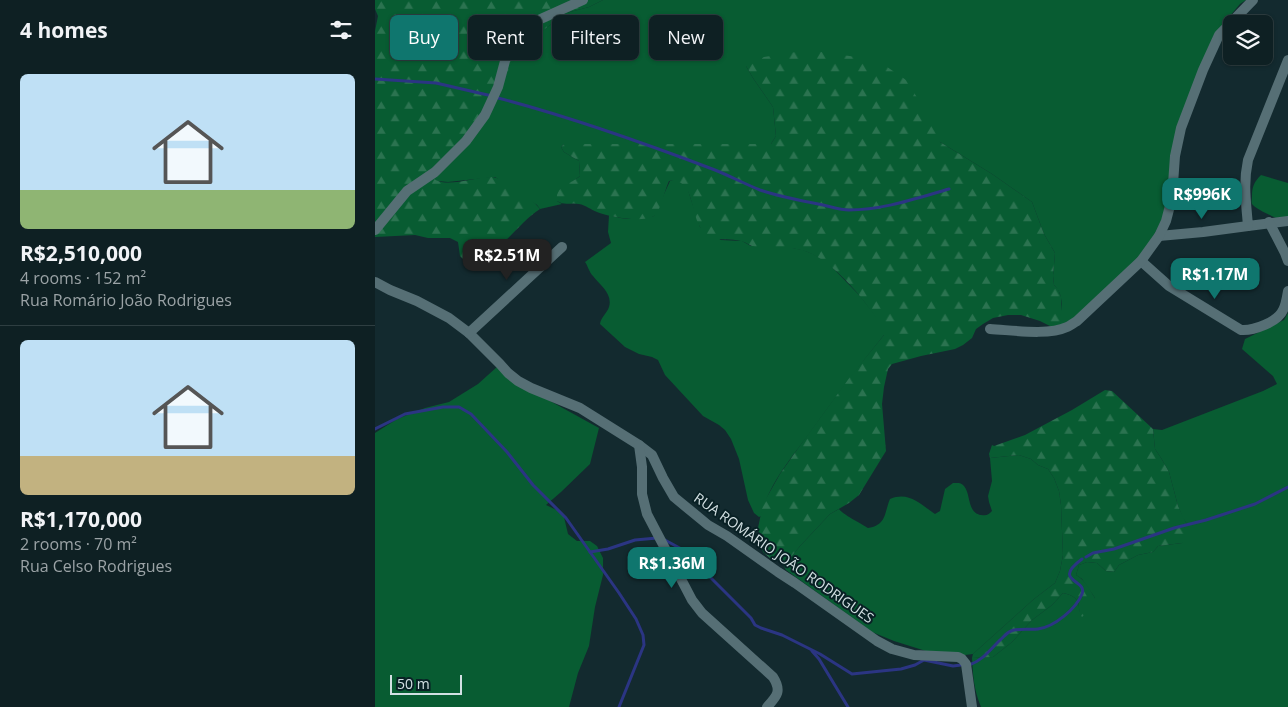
<!DOCTYPE html>
<meta charset="utf-8">
<style>
:root{--surface:#0e2023;--page:#1c2d30;--text:#f1f3f6;--muted:#9ba3a6;--line:#2e3e41;--accent:#0f766e}
body{margin:0;font-family:"Open Sans",sans-serif;background:var(--page);color:var(--text);height:100vh;display:flex;flex-direction:column;font-size:19px;white-space:nowrap}
*{box-sizing:border-box;margin:0}
p{font-size:16px;color:var(--muted)}
.icon{flex:none;width:28px;height:28px;fill:none;stroke:currentColor;stroke-width:2;stroke-linecap:round;stroke-linejoin:round}
.map{position:relative;flex:1;overflow:hidden}
.sheet{display:flex;flex-direction:column;background:var(--surface);width:375px}
.sheet>*{flex:none}
.top-card{position:absolute;left:15px;top:15px;width:475px;height:45px;display:flex;gap:10px}
.buttons{position:absolute;left:848px;top:15px;display:grid;gap:10px}
.buttons a{display:grid;place-items:center;width:50px;height:50px;border-radius:8px;background:var(--surface);box-shadow:0 1px 4px #0004,0 0 0 1px var(--line);font-size:25px}
.scale{position:absolute;left:15px;bottom:12px;width:72px;box-sizing:border-box;padding-left:5px;border:2px solid #d3e0e3;border-top:0;font-size:14px;line-height:18px;white-space:nowrap;color:#d3e0e3;-webkit-text-stroke:4px #092125;paint-order:stroke}
.price{position:absolute;translate:-50% -42px;padding:0 11px;border-radius:10px;background:var(--accent);color:#fff;font-size:16px;line-height:32px;filter:drop-shadow(0 1px 2px #0008)}
.price::after{content:'';position:absolute;left:50%;top:30px;width:15px;height:11px;margin-left:-8px;background:inherit;clip-path:polygon(0 0,100% 0,50% 100%)}
.price.selected{background:#222;color:#fff}
ul{padding:0;list-style:none}
li{display:grid;align-content:center;gap:10px;height:265px;padding:0 20px}
li+li{border-top:1px solid var(--line)}
li span{display:grid;place-items:center;height:155px;border-radius:8px;color:#555}
li>.icon{margin-inline-start:auto}
span .icon{width:90px;height:90px;fill:#fffc;stroke-width:1}
li b{font-size:21px}
h2{display:flex;justify-content:space-between;align-items:center;height:60px;padding:0 20px;font-size:21px}
.pill{padding:0 18px;border-radius:8px;background:var(--surface);box-shadow:0 1px 4px #0004,0 0 0 1px var(--line);font-size:18px;line-height:45px}
.pill.selected{background:var(--accent);color:#fff}
main{display:flex;flex:1;min-height:0}
.map>svg:first-child{display:block}
.grass{fill:#085c32}
.forest{fill:url(#forest-firs)}
.lines{fill:none;stroke-linecap:round;stroke-linejoin:round}
.stream{stroke:#2b3583;stroke-width:3}
.street{stroke:#566f75;stroke-width:10}
.labels{text-anchor:middle;stroke-width:4;stroke-linejoin:round;paint-order:stroke}
.street-label{font-size:14px;fill:#d3e0e3;stroke:#092125}
</style>
<main>
<section class="sheet">
<h2>4 homes<svg class="icon" aria-label="filters" viewBox="0 0 24 24"><path d="M4 7h16M4 17h16"/><circle cx="9" cy="7" r="2"/><circle cx="15" cy="17" r="2"/></svg></h2>
<ul>
<li><span style="background:linear-gradient(#bfe0f5 75%,#8fb573 0)"><svg class="icon" aria-label="home" viewBox="0 0 24 24"><path d="M3 11l9-7 9 7M6 9v11h12V9"/></svg></span><div><b>R$2,510,000</b><p>4 rooms · 152 m²</p><p>Rua Romário João Rodrigues</p></div></li>
<li><span style="background:linear-gradient(#bfe0f5 75%,#c2b280 0)"><svg class="icon" aria-label="home" viewBox="0 0 24 24"><path d="M3 11l9-7 9 7M6 9v11h12V9"/></svg></span><div><b>R$1,170,000</b><p>2 rooms · 70 m²</p><p>Rua Celso Rodrigues</p></div></li>
</ul>
</section>
<div class="map">
<svg width="913" height="707" viewBox="0 0 913 707">
<defs>
<pattern id="forest-firs" width="22" height="20" patternUnits="userSpaceOnUse" patternTransform="scale(1.25)"><rect width="22" height="20" fill="#085c32"/><path d="M5 1l3.5 6h-7zM16 11l3.5 6h-7z" fill="#2b7350"/></pattern>
</defs>
<rect width="100%" height="100%" fill="#132a2f"/>
<g class="grass">
<path d="M228 0H871L865 4 839 35 803 129 795 195 788 218 770 252 705 315 682 327C686 314 691 296 679 285L678 276 680 253 669 234 657 202 617 174 565 142 371 66 378 78 398 107 401 136 396 144H189L186 147 189 152 204 161 205 176 193 185 182 201 187 204 165 209 162 205 120 177 73 182 62 181 53 174 129 76 142 55 162 35 191 13 214 7Z"/>
<path d="M886 175 913 183V223C906 220 881 210 877 204 876 202 877 199 877 196 877 187 879 182 886 175Z"/>
<path d="M302 180 312 187 325 227 346 240 367 241 376 246 412 247 428 250 438 254 452 262 486 297 509 327V335C483 367 458 400 434 434 416 458 392 487 386 516L384 517 379 513 373 500 364 459 356 439 350 430 344 425 328 416 290 375 283 360 277 357 264 354 250 347 225 324C226 317 232 313 234 307 238 294 225 285 218 276 214 272 213 266 210 262L236 243 233 232 234 215C249 220 264 220 279 216L295 181Z"/>
<path d="M913 313V707H606C599 690 598 677 597 658L618 657 637 642 657 620 677 605 688 593C701 596 705 600 704 613L720 598 707 579 701 575 704 565 712 562 722 563 731 571 739 572 744 565 763 555 778 552 783 546 807 543 812 524 808 518 803 506 794 472 786 458 780 449 778 429 787 430 888 391 902 384 898 376 867 349 870 339 909 320Z"/>
<polygon points="123,366 146,385 224,428 215,464 186,492 171,505 188,513 193,534 202,541 215,541 222,546 228,558 228,575 220,607 214,646 203,673 194,707 0,707 0,433 22,419 50,408 74,402 103,384"/>
<path d="M644 455 656 459 663 465 673 469 679 478 684 491 686 505 688 555 685 571 680 583 659 599 598 654 582 656 554 652 519 641 497 632 411 570 406 560 416 557 425 546 455 514 464 509C467 514 487 524 493 528 512 525 509 513 515 499 534 491 545 504 560 514L565 511 570 489 578 483C582 483 586 482 589 486 596 494 592 513 606 515 612 516 613 515 617 511L614 502 613 496 617 481 615 458Z"/>
</g>
<g class="forest">
<path d="M0 0H228L214 7 191 13 162 35 142 55 99 131 54 174C56 176 60 180 63 181 77 186 101 177 117 177 129 178 158 199 165 209 145 222 131 245 109 257 104 259 96 260 90 261L85 256 83 242 75 238H53L40 235 0 237V31L3 16 0 9Z"/>
<path d="M433 50 502 60 531 80 553 115 565 142 617 174 657 202 669 234 680 253 678 276 679 285 683 289 686 297V314L685 323 682 327 675 326 665 321 646 315H633L618 318 608 324 601 329 597 338 588 345 580 349 546 356 517 364 513 369 509 387 507 404 511 451 484 495 474 503 455 514 425 546 416 557 406 560 396 559 388 552 385 540 383 528 388 504 405 474 424 447 475 377 509 335C509 333 509 330 508 327 508 326 507 326 506 325 500 316 494 308 488 300 475 283 447 254 426 250 411 246 396 249 380 247 375 246 371 242 366 241 356 238 346 241 336 237 311 226 325 178 294 181 290 189 285 213 279 216 267 223 234 217 222 212 216 210 211 205 204 204 196 202 190 206 182 201 180 185 195 185 205 176L204 161 189 152 186 147 189 144H396L401 136 398 107 378 78 371 66 389 57Z"/>
<path d="M730 390 737 391 778 429 780 449 786 458 794 472 803 506 814 529 812 539 807 543 783 546 778 552 763 555 744 565 739 572 731 571 722 563 712 562 704 565 701 575C711 581 714 589 720 598 718 607 714 611 707 617L704 613C705 600 701 596 688 593L677 605 657 620 637 642 618 657 597 658 598 654 659 599 680 583 685 571 688 555 686 505 684 491 679 478 673 469 663 465 656 459 644 455 615 458 614 454 617 445 619 446 650 435 697 410Z"/>
</g>
<g class="lines">
<g class="stream">
<polyline points="0,79 61,83 117,96"/>
<path d="M123 98C196 117 269 143 340 170 355 176 370 184 385 190 406 197 427 201 448 205 457 207 466 210 474 210 508 210 542 198 574 189"/>
<polyline points="0,429 30,414 68,407 84,407 96,414 132,452 158,485 191,518 244,593 261,619 268,635 269,645 244,707"/>
<polyline points="288,539 312,552 322,564 376,618 380,625 386,628 407,635 445,654 477,674 526,669 540,665 549,660 578,666 586,665"/>
<polyline points="215,552 233,549 260,540 282,538"/>
<polyline points="711,557 718,553 739,549 799,528 831,520 880,504 913,487"/>
<polyline points="437,651 444,659 473,707"/>
<path d="M594 665C607 661 615 650 624 641 628 638 631 633 636 631 644 628 655 630 663 629 679 627 701 609 707 594 713 579 676 582 707 559"/>
</g>
<g class="street">
<path d="M913 60 873 160C868 184 871 201 873 226L913 221"/>
<polyline points="894,222 910,253 913,261"/>
<polyline points="0,230 32,191 60,172 91,141 110,115 123,87 130,61 137,45 147,31 159,22 208,0"/>
<polyline points="784,236 828,232 873,226"/>
<path d="M766 261 794 286 866 330C878 331 903 322 908 310 911 305 912 297 913 291"/>
<polyline points="0,282 15,290 42,301 74,318 94,333 125,364 133,373 143,381 156,388 205,408 264,445 277,455 288,478 299,497 333,525 352,536 403,572 420,583 502,641 517,649 539,655 583,657 587,659 591,664 597,707"/>
<path d="M615 329C636 330 673 336 692 327 695 326 699 323 702 321L766 261 784 236 791 221 797 198 800 156 806 128 828 70 844 35 878 0"/>
<polyline points="94,333 187,247"/>
<path d="M264 445 267 467V494L272 514 317 600 327 613 398 677C407 691 402 696 392 707"/>
</g>
</g>
<g class="labels">
<g class="street-label">
<text transform="translate(409 558) rotate(35)" y="5">RUA ROMÁRIO JOÃO RODRIGUES</text>
</g>
</g>
</svg>
<div class="buttons">
<a><svg class="icon" aria-label="layers" viewBox="0 0 24 24"><path d="M12 4l9 5-9 5-9-5zM3 14l9 5 9-5"/></svg></a>
</div>
<div class="scale">50 m</div>
<b class="price" style="left:827px;top:220px">R$996K</b>
<b class="price selected" style="left:132px;top:281px">R$2.51M</b>
<b class="price" style="left:840px;top:300px">R$1.17M</b>
<b class="price" style="left:297px;top:589px">R$1.36M</b>
<div class="top-card">
<a class="pill selected">Buy</a>
<a class="pill">Rent</a>
<a class="pill">Filters</a>
<a class="pill">New</a>
</div>
</div>
</main>
